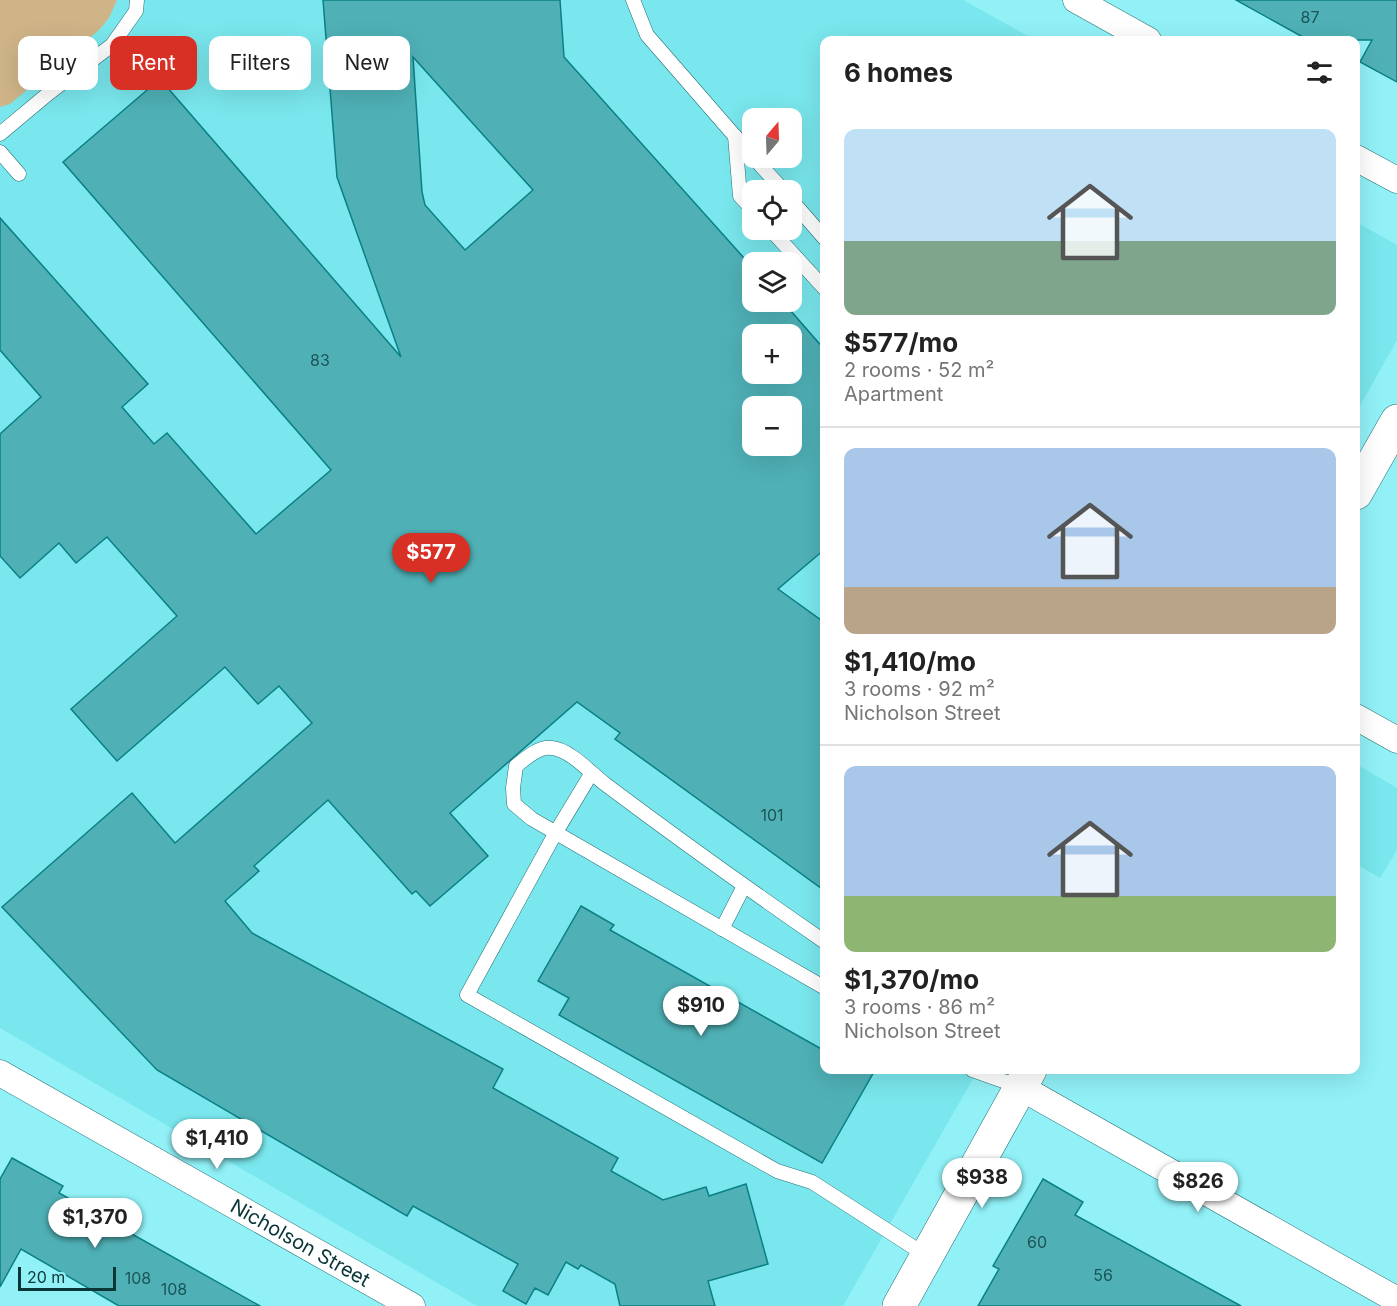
<!DOCTYPE html>
<meta charset="utf-8">
<style>
:root{--surface:#fff;--page:#f2f2f2;--text:#222;--muted:#767676;--line:#e0e0e0;--accent:#d93025}
body{margin:0;font-family:Inter,sans-serif;background:var(--page);color:var(--text);height:100vh;display:flex;flex-direction:column;font-size:22px;white-space:nowrap}
*{box-sizing:border-box;margin:0}
p{font-size:20px;color:var(--muted)}
.icon{flex:none;width:33px;height:33px;fill:none;stroke:currentColor;stroke-width:2;stroke-linecap:round;stroke-linejoin:round}
.map{position:relative;flex:1;overflow:hidden}
.details{position:absolute;left:820px;top:36px;width:540px;height:1038px;display:flex;flex-direction:column;background:var(--surface);border-radius:12px;box-shadow:0 6px 24px #0002}
.details>*{flex:none}
.top-card{position:absolute;left:18px;top:36px;width:570px;height:54px;display:flex;gap:12px}
.needle{width:39px;rotate:19deg}
.fabs{position:absolute;left:742px;top:108px;display:grid;gap:12px}
.fabs a{display:grid;place-items:center;width:60px;height:60px;border-radius:12px;background:var(--surface);box-shadow:0 6px 24px #0002;font-size:30px}
.scale{position:absolute;left:18px;bottom:15px;width:98px;box-sizing:border-box;padding-left:6px;border:3px solid #0a3638;border-top:0;font-size:16px;line-height:21px;white-space:nowrap;color:#0a3638;-webkit-text-stroke:4px #91f1f7;paint-order:stroke}
.price{position:absolute;translate:-50% -51px;padding:0 14px;border-radius:21px;background:#fff;color:#222;font-size:20px;line-height:39px;filter:drop-shadow(0 2px 3px #0008)}
.price::after{content:'';position:absolute;left:50%;top:36px;width:18px;height:14px;margin-left:-9px;background:inherit;clip-path:polygon(0 0,100% 0,50% 100%)}
.price.on{background:var(--accent);color:#fff}
ul{padding:0;list-style:none}
li{display:grid;align-content:center;gap:12px;height:318px;padding:0 24px}
li+li{border-top:2px solid var(--line)}
li span{display:grid;place-items:center;height:186px;border-radius:12px;color:#555}
li>.icon{margin-inline-start:auto}
span .icon{width:108px;height:108px;fill:#fffc;stroke-width:1}
li b{font-size:26px}
h2{display:flex;justify-content:space-between;align-items:center;height:72px;padding:0 24px;font-size:26px}
.chip{padding:0 21px;border-radius:12px;background:var(--surface);box-shadow:0 6px 24px #0002;font-size:21px;line-height:54px}
.chip.on{background:var(--accent);color:#fff}
.map>svg:first-child{display:block}
.built{fill:#79e7ed;fill-rule:evenodd}
.green{fill:#cfb487}
.building{fill:#4fb1b6;stroke:#098086;stroke-width:1.5;fill-rule:evenodd}
.lines{fill:none;stroke-linecap:round;stroke-linejoin:round}
.lane-casing{stroke:#247175;stroke-width:15}
.street-casing{stroke:#247175;stroke-width:27}
.secondary-casing{stroke:#247175;stroke-width:34}
.lane{stroke:#fff;stroke-width:14}
.street{stroke:#fff;stroke-width:26}
.secondary{stroke:#fff;stroke-width:33}
.labels{text-anchor:middle;stroke-width:6;stroke-linejoin:round;paint-order:stroke}
.number-label{font-size:16px;fill:#1b5558}
.street-label{font-size:20px;fill:#0a3638;stroke:#91f1f7}
</style>
<div class="map">
<svg width="1397" height="1306" viewBox="0 0 1397 1306">
<rect width="100%" height="100%" fill="#91f1f7"/>
<g class="built">
<path d="M0 0H963L1035 40H825V1070H978L843 1306H477L0 1028ZM753 118H792V158H753ZM753 190H792V230H753ZM753 262H792V302H753ZM753 334H792V374H753ZM753 406H792V446H753Z"/>
<polygon points="1356,222 1397,245 1397,340 1356,413"/>
<polygon points="1356,764 1397,788 1397,850 1380,878 1356,864"/>
</g>
<polygon class="green" points="0,0 117,0 109,18 99,30 10,104 0,107"/>
<g class="building">
<path d="M323 0H560L564 57 753 268V302H783L825 350V549L778 589 825 623V891L615 739 620 733 577 702 450 813 488 856 430 906 416 891 412 894 328 800 254 866 259 871 225 901 252 933 503 1069 493 1088 618 1158 611 1171 663 1200 706 1187 709 1196 746 1184 768 1264 708 1281 715 1306H620L615 1284 581 1265 578 1269 566 1262 548 1295 535 1288 526 1304 503 1291 518 1264 413 1206 407 1216 157 1070 2 907 132 793 175 843 312 723 279 686 258 704 225 667 117 761 71 709 177 616 107 537 76 563 59 543 20 578 0 556V434L41 397 0 350V218L148 384 122 407 154 444 167 433 256 534 331 470 63 162 160 79 401 357 337 177ZM413 57 533 190 465 250 425 205 422 192ZM753 334H792V374H753ZM753 406H792V446H753Z"/>
<polygon points="1236,0 1397,0 1397,82 1360,62 1372,40 1308,40"/>
<polygon points="581,906 614,925 610,930 825,1051 825,1070 875,1070 822,1163 559,1015 569,998 538,981"/>
<polygon points="12,1158 63,1186 59,1193 260,1306 119,1306 21,1249 0,1287 0,1179"/>
<polygon points="1043,1179 1083,1202 1075,1215 1241,1306 978,1306 999,1269 993,1266"/>
</g>
<g class="lines">
<g class="lane-casing">
<g id="lane">
<polyline points="633,0 647,35 753,157"/>
<polyline points="0,134 49,93 112,45 136,11 137,0"/>
<polyline points="735,136 740,196 753,210"/>
<polyline points="0,152 19,174"/>
<polyline points="754,158 783,190"/>
<polyline points="792,201 825,239"/>
<polyline points="771,230 825,289"/>
<polyline points="591,774 556,832 467,995 777,1171 812,1182 927,1256"/>
<polyline points="722,929 744,886"/>
<path d="M825 942C751 891 677 838 605 784 591 773 569 749 552 748 539 746 526 758 516 766L513 788 514 804 532 819 825 988"/>
<polyline points="972,1070 1020,1087"/>
</g>
</g>
<g class="street-casing">
<g id="street">
<polyline points="1076,0 1148,40"/>
<polyline points="1356,158 1397,180"/>
<polyline points="1356,717 1397,740"/>
<path id="s1" d="M0 1073 412 1306"/>
<polyline points="1020,1087 1397,1300"/>
</g>
</g>
<g class="secondary-casing">
<g id="secondary">
<polyline points="1356,493 1397,421"/>
<polyline points="899,1306 1030,1070"/>
</g>
</g>
<use href="#lane" class="lane"/>
<use href="#street" class="street"/>
<use href="#secondary" class="secondary"/>
</g>
<g class="labels">
<g class="number-label">
<text x="1310" y="23">87</text>
<text x="320" y="366">83</text>
<text x="772" y="821">101</text>
<text x="1037" y="1248">60</text>
<text x="1103" y="1281">56</text>
<text x="138" y="1284">108</text>
<text x="174" y="1295">108</text>
</g>
<g class="street-label">
<text dy="7" stroke="none"><textPath href="#s1" startOffset="345">Nicholson Street</textPath></text>
</g>
</g>
</svg>
<div class="fabs">
<a><svg class="needle" viewBox="-14 -14 28 28"><path d="M0-13l5 13h-10z" fill="#e53935"/><path d="M0 13l5-13h-10z" fill="#767676"/></svg></a>
<a><svg class="icon" aria-label="locate" viewBox="0 0 24 24"><circle cx="12" cy="12" r="6"/><path d="M12 2v4M12 18v4M2 12h4M18 12h4"/></svg></a>
<a><svg class="icon" aria-label="layers" viewBox="0 0 24 24"><path d="M12 4l9 5-9 5-9-5zM3 14l9 5 9-5"/></svg></a>
<a>+</a>
<a>−</a>
</div>
<div class="scale">20 m</div>
<b class="price on" style="left:431px;top:584px">$577</b>
<b class="price" style="left:701px;top:1037px">$910</b>
<b class="price" style="left:217px;top:1170px">$1,410</b>
<b class="price" style="left:982px;top:1209px">$938</b>
<b class="price" style="left:1198px;top:1213px">$826</b>
<b class="price" style="left:95px;top:1249px">$1,370</b>
<div class="top-card">
<a class="chip">Buy</a>
<a class="chip on">Rent</a>
<a class="chip">Filters</a>
<a class="chip">New</a>
</div>
<section class="details">
<h2>6 homes<svg class="icon" aria-label="filters" viewBox="0 0 24 24"><path d="M4 7h16M4 17h16"/><circle cx="9" cy="7" r="2"/><circle cx="15" cy="17" r="2"/></svg></h2>
<ul>
<li><span style="background:linear-gradient(#bfe0f5 60%,#7fa58c 0)"><svg class="icon" aria-label="home" viewBox="0 0 24 24"><path d="M3 11l9-7 9 7M6 9v11h12V9"/></svg></span><div><b>$577/mo</b><p>2 rooms · 52 m²</p><p>Apartment</p></div></li>
<li><span style="background:linear-gradient(#a9c7e8 75%,#b9a48a 0)"><svg class="icon" aria-label="home" viewBox="0 0 24 24"><path d="M3 11l9-7 9 7M6 9v11h12V9"/></svg></span><div><b>$1,410/mo</b><p>3 rooms · 92 m²</p><p>Nicholson Street</p></div></li>
<li><span style="background:linear-gradient(#a9c7e8 70%,#8fb573 0)"><svg class="icon" aria-label="home" viewBox="0 0 24 24"><path d="M3 11l9-7 9 7M6 9v11h12V9"/></svg></span><div><b>$1,370/mo</b><p>3 rooms · 86 m²</p><p>Nicholson Street</p></div></li>
</ul>
</section>
</div>
